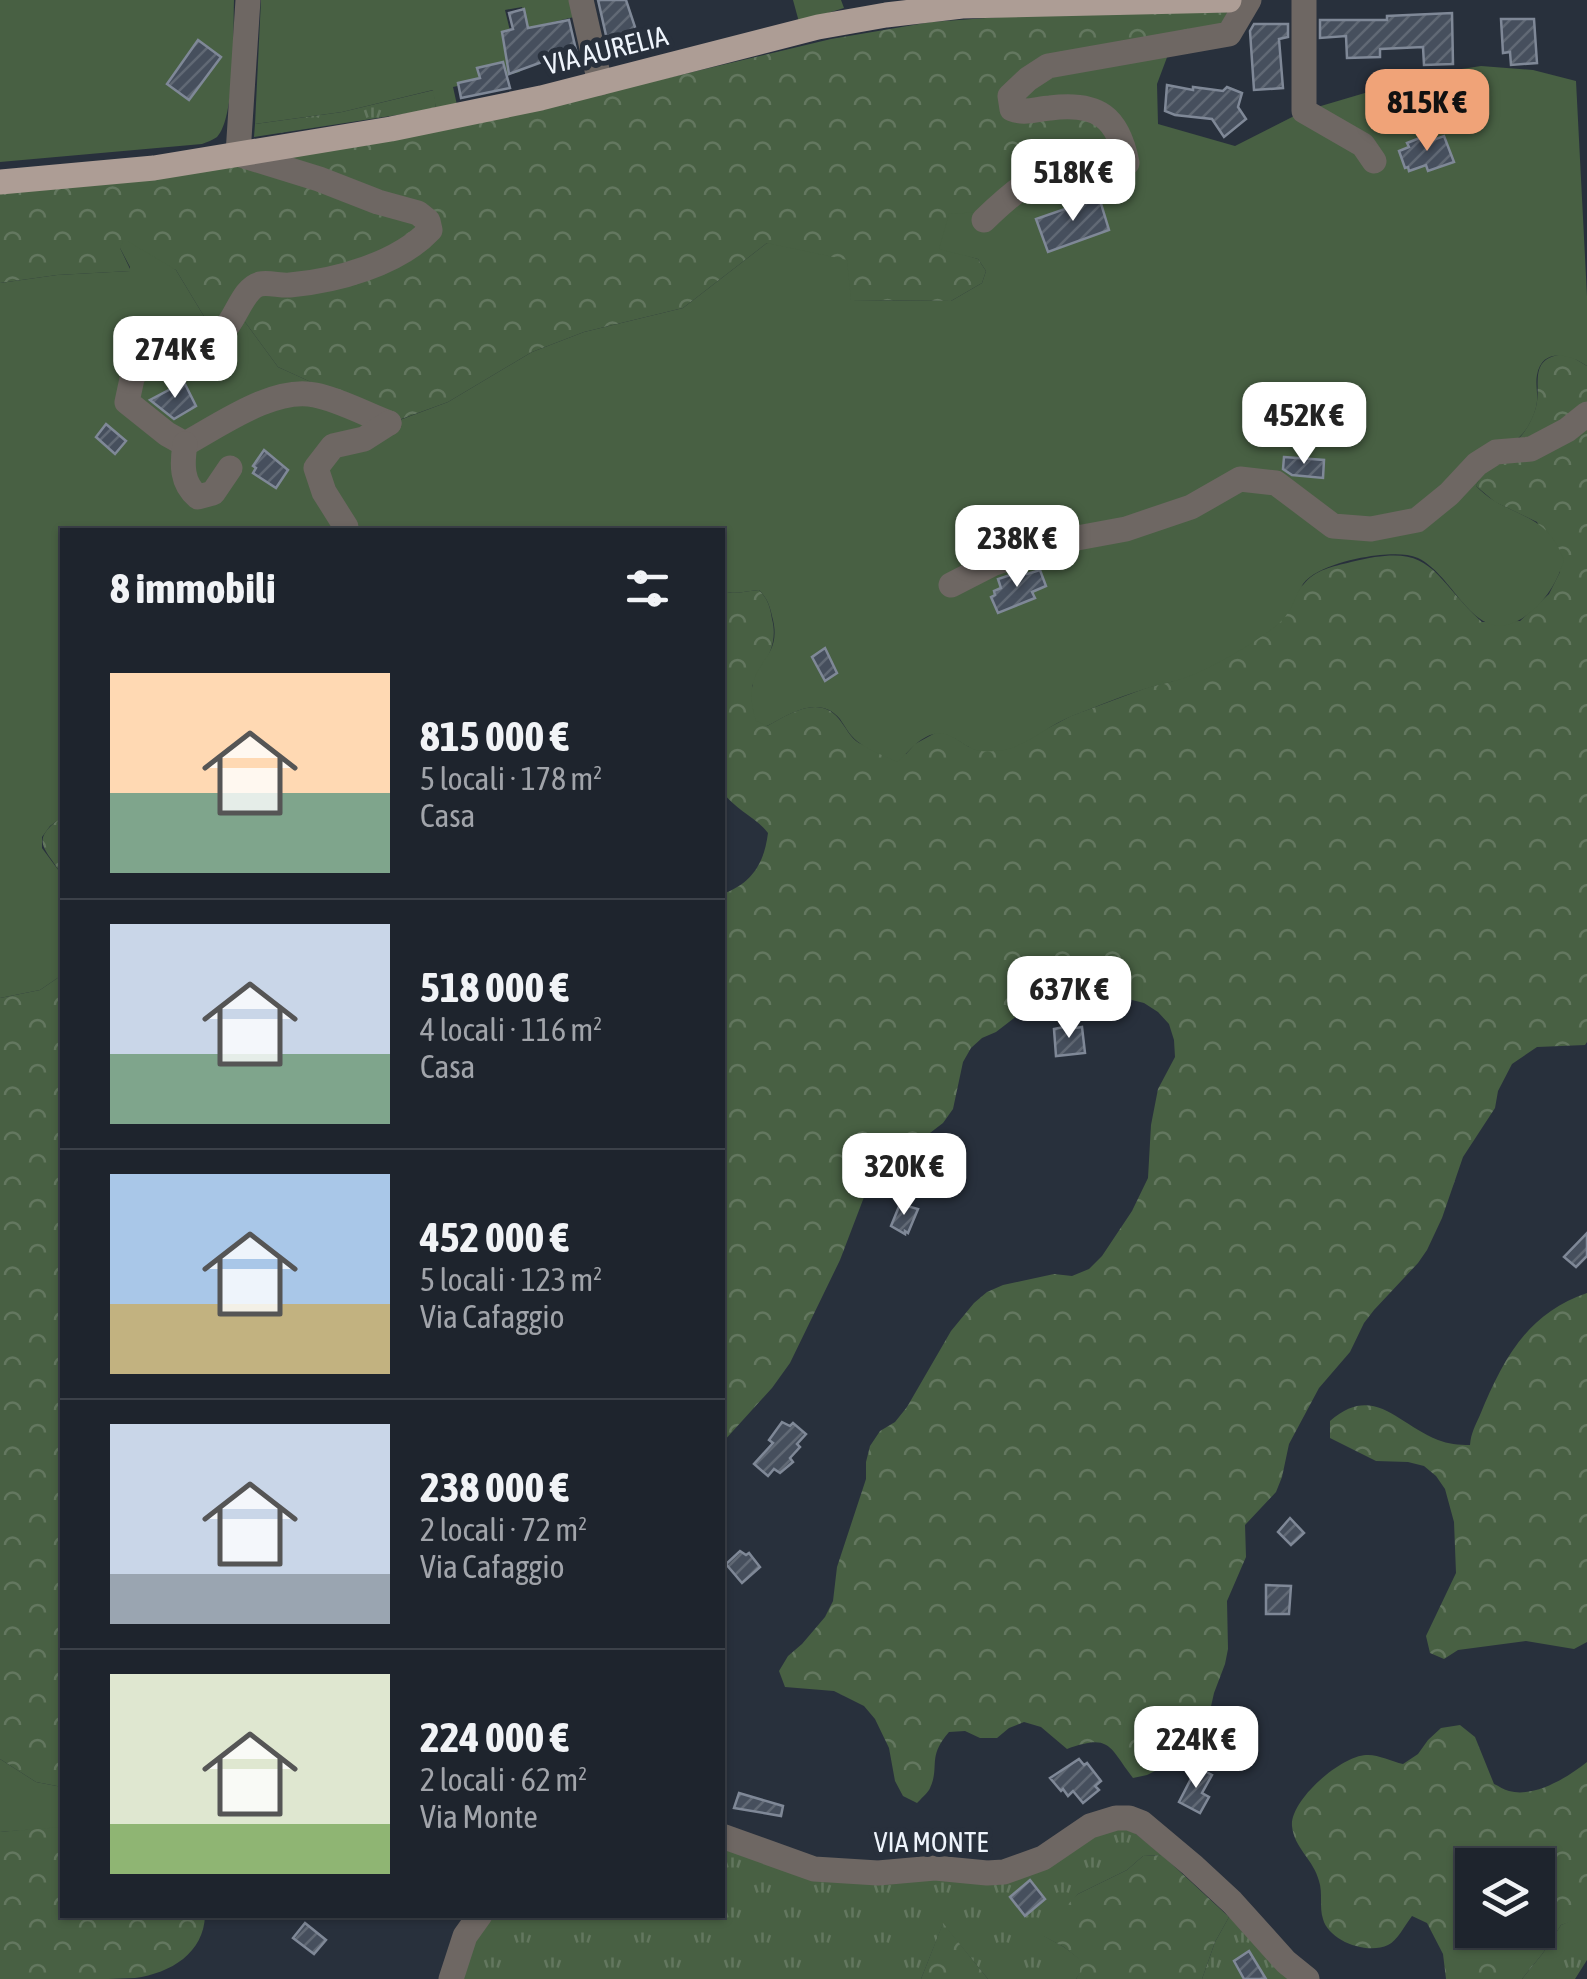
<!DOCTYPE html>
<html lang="it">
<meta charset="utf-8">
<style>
:root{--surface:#1e242d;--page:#2b3039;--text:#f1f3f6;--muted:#a1a4aa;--line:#3c4149;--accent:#f0a378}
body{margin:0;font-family:"Asap Condensed",sans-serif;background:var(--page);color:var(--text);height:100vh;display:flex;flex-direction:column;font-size:38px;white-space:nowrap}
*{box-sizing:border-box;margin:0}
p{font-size:32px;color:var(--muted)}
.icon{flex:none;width:55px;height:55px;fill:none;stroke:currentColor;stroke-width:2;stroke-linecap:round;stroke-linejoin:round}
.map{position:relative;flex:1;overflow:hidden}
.details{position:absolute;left:60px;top:528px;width:665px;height:1390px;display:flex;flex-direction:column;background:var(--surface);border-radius:0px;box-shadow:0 2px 8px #0004,0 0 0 2px var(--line)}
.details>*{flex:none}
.buttons{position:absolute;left:1455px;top:1848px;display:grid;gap:20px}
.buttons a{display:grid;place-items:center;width:100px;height:100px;border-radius:0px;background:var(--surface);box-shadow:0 2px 8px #0004,0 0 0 2px var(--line);font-size:50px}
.price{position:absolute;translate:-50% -85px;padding:0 22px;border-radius:20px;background:#fff;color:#222;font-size:32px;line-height:65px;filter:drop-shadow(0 2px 5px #0008)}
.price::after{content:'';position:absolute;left:50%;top:60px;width:30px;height:22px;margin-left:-15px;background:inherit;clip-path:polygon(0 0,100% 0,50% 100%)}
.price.on{background:var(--accent);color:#111}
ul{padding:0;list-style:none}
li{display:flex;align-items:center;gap:30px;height:250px;padding:0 50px}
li+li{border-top:2px solid var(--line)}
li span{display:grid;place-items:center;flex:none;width:280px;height:200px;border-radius:0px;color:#555}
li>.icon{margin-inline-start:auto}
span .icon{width:120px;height:120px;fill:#fffc;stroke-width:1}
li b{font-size:42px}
h2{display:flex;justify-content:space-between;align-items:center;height:120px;padding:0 50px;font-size:42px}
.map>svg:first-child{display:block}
.grass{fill:url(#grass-tufts)}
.forest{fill:url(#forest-crowns);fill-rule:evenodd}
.green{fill:#486043}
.building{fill:url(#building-hatch);stroke:#7f8897;stroke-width:2.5}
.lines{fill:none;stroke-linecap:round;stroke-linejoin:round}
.minor{stroke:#6e6763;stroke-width:25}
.major{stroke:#ad9d95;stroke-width:25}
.labels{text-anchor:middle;stroke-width:10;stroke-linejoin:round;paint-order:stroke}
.street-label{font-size:28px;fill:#eef4fc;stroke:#28303c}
</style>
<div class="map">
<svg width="1587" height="1979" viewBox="0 0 1587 1979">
<defs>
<pattern id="grass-tufts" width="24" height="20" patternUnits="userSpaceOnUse" patternTransform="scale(2.5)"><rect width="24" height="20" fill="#486043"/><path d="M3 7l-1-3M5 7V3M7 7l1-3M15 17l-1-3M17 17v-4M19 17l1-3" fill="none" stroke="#63775f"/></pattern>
<pattern id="forest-crowns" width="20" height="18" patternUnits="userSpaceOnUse" patternTransform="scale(2.5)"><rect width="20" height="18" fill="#486043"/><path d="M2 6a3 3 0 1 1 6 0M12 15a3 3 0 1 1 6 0" fill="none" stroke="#63775f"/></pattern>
<pattern id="building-hatch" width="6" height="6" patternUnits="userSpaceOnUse" patternTransform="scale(2.5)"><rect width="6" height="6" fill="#464f5d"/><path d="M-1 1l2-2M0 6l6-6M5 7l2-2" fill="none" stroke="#616975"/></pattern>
</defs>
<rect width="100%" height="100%" fill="#28303c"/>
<g class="grass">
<polygon points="434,90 436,109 254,137 255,124 342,112"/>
<polygon points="1116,1818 1162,1855 1143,1856 1127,1870 1078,1894 1044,1936 1064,1947 1081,1960 1080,1973 1076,1979 988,1979 943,1924 921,1979 453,1979 482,1915 722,1915 723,1843 813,1874 986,1874"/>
<polygon points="1585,1915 1587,1916 1587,1960 1575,1979 1522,1979 1543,1953 1561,1925"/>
<polygon points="1229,1917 1307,1979 1202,1979 1215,1942"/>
</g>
<g class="forest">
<polygon points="1237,12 1232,21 1038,117 1088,117 1120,143 965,255 978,259 986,271 982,283 951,301 850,300 767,243 683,308 584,332 532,352 448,402 396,421 278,367 237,311 208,323 176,270 120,248 131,271 57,275 0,283 0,192 600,94 831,39 931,22 1029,15"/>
<path d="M1567 354 1587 366V1042L1585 1045 1537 1047 1512 1064 1498 1091 1495 1108 1463 1157 1442 1218 1427 1250 1418 1263 1374 1310 1364 1323 1350 1352 1319 1388 1289 1444 1282 1477 1276 1492 1245 1525 1246 1557 1227 1601 1228 1649 1225 1664 1214 1693 1207 1724 1198 1738 1175 1761 1147 1775 1133 1778C1109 1747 1111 1733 1067 1749L1041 1727 1024 1722 1009 1728 997 1738H980L965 1731 949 1732C926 1758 941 1767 929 1790 927 1793 920 1800 917 1803L903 1796 895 1781 889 1748 875 1719 864 1706 834 1691 785 1687 779 1671 788 1656 802 1644 825 1617 833 1601 837 1567 866 1479V1462L870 1446 880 1431 895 1422 907 1407 951 1331 974 1303 987 1292 1003 1285 1054 1274 1072 1276 1089 1269 1102 1256 1132 1211 1148 1178 1151 1125 1158 1089 1175 1057 1174 1040 1169 1024 1158 1012 1144 1003 1128 999 1052 1000 1022 1012 996 1032 982 1038 971 1048 963 1062 953 1109 943 1123 879 1172 869 1184 840 1260 790 1363 772 1388 723 1442V894C752 883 764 864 768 833 755 816 735 810 723 792L722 591C736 595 745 591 759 590 768 599 770 607 772 619 779 646 764 663 752 686L767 726C789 714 819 694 839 719 845 726 851 739 859 743 872 750 892 751 906 754L915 744 937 732 949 734 969 747 1016 745 1071 716 1149 687 1173 681 1303 585C1316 569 1332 567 1351 562 1434 541 1429 573 1482 622L1520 621 1549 594 1560 572 1537 522 1495 502 1476 486C1481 476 1488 460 1496 452 1502 447 1510 444 1517 440 1525 433 1530 423 1534 413 1545 387 1523 357 1567 354Z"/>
<path d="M62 817V875C46 848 28 841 62 817Z"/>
<polygon points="62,975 62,1787 36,1782 0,1759 0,998 40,990"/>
<path d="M1587 1293V1642L1574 1649 1526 1641 1458 1650 1444 1659 1430 1653 1426 1636 1456 1573 1454 1522 1445 1489 1436 1476 1424 1466 1408 1462 1376 1461 1330 1438V1421C1374 1383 1397 1424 1438 1440 1448 1444 1458 1445 1470 1445 1471 1433 1475 1426 1480 1415 1503 1360 1526 1314 1587 1293Z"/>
<path d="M1460 1725 1475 1737 1494 1784C1499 1786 1504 1790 1509 1791 1535 1798 1568 1777 1587 1762V1916L1561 1925 1543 1953 1522 1979H1446L1443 1954 1427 1923 1412 1916C1405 1925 1397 1941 1388 1945 1367 1955 1329 1941 1323 1919 1319 1907 1323 1893 1319 1881 1314 1860 1294 1848 1292 1826 1290 1800 1341 1756 1366 1755 1377 1754 1391 1761 1403 1764L1418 1754 1428 1740 1441 1728ZM1472 1865H1538V1930H1472Z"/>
<path d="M48 1827H62V1915H205C204 1953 171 1973 135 1978 118 1979 98 1979 80 1979 53 1979 27 1979 0 1979V1832Z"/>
<polygon points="1162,1855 1229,1917 1215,1942 1202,1979 1076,1979 1080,1972 1080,1960 1064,1947 1043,1936 1048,1925 1078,1894 1127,1870 1143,1856"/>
<polygon points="943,1923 988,1979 921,1979"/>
</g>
<g class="green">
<path d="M0 0H234C233 28 236 118 217 137 213 140 207 142 202 144L0 162Z"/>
<polygon points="261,0 571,0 574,17 528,28 522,7 505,10 520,72 453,87 457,105 436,109 433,90 342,112 255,124"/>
<polygon points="793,0 841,0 844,8 799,22"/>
<path d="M1172 44 1157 84 1158 124 1235 146 1304 111 1429 74 1481 66 1533 70 1576 81 1587 296V366C1570 354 1542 347 1537 375 1535 385 1539 396 1536 407 1535 413 1530 423 1527 428 1519 440 1507 446 1496 452L1489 474 1479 480 1476 486C1507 519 1545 508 1564 560 1558 580 1548 597 1532 611 1476 658 1459 578 1418 558 1407 553 1391 554 1380 555 1359 557 1316 566 1303 584 1296 594 1293 607 1285 617 1273 633 1215 666 1195 674 1181 680 1166 683 1151 687 1124 695 1098 706 1072 716 1049 725 1028 745 1004 750 998 751 987 752 981 751 960 748 949 724 926 737 914 743 907 754 897 762 885 756 871 751 861 744 851 738 846 728 840 719 819 694 790 714 767 726L756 721C753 711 750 699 752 688 756 660 781 655 773 620 770 607 768 599 759 590 746 591 736 595 723 591L722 530H62V817L50 826 42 837V848L62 875V975L40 990 0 998V283L57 275 130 271V267L120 248 123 241 129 242 176 270 208 323 237 311 278 367 397 421 448 402 532 352 584 332 683 308 767 243 847 260 851 300 951 301 982 283 986 271 978 259 939 249 949 214 980 212 1120 153V143L1088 117H1038L1018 124 1004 119 999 107 1000 100 1027 70Z"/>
<polygon points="0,1759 36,1782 62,1787 62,1827 0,1832"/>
</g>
<g class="building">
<polygon points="598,0 626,0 637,33 608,44"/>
<polygon points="524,9 528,28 569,20 577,54 542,62 509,74 502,32 513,29 509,13"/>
<polygon points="1452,13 1453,64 1424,65 1423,47 1380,49 1380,57 1347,58 1346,36 1320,38 1320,20 1387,20 1387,16"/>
<polygon points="1501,19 1534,19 1537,63 1511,65 1510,52 1503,53"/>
<polygon points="1254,24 1288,24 1288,37 1279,39 1283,88 1254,90 1250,31"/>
<polygon points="198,40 221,57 189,100 167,84"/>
<polygon points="503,62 510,88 461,98 458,83 480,78 477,68"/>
<polygon points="1167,85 1193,90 1193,87 1223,91 1227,87 1242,93 1238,107 1246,119 1224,137 1212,119 1175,115 1165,111"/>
<polygon points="1425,136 1427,142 1444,136 1454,162 1428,171 1426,165 1409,171 1408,167 1405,168 1399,151 1409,147 1407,143"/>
<polygon points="1099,197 1109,230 1048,252 1036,219"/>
<polygon points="184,382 196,406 174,419 150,400"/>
<polygon points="106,424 126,441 115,454 96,437"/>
<polygon points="264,450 288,470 276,488 253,473 256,468 253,466"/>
<polygon points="1284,457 1324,460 1323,478 1292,475 1283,469"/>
<polygon points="1025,570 1027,574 1040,570 1046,586 1032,592 1035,598 998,613 991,597 995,595 994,591 1001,588 998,579"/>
<polygon points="825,648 837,673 825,681 812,657"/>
<polygon points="1068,1026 1068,1029 1082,1027 1085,1053 1056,1056 1054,1029"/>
<polygon points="900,1204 918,1209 908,1233 905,1231 905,1234 891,1226"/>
<polygon points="1587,1233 1587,1256 1576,1267 1564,1257"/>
<polygon points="782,1422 790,1426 793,1423 806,1434 797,1444 800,1447 790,1458 793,1462 780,1473 774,1469 768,1476 754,1464 773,1443 769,1440"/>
<polygon points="1290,1518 1304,1533 1291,1545 1278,1532"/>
<polygon points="740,1551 746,1555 749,1553 760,1567 742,1583 726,1564"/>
<polygon points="1266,1585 1291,1586 1289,1614 1266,1614"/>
<polygon points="1079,1759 1084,1765 1087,1763 1101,1781 1095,1786 1099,1790 1083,1803 1073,1791 1068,1796 1063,1789 1061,1791 1050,1778"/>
<polygon points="1197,1767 1212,1775 1202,1793 1209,1797 1200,1813 1179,1802"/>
<polygon points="739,1793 783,1806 781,1816 734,1808"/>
<polygon points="1030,1880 1045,1899 1025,1916 1010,1897"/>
<polygon points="305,1923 326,1940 314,1954 293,1938"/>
<polygon points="1249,1951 1266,1979 1244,1979 1234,1961"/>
</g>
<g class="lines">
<g class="minor">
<path d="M248 0 238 154 319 179 378 202 418 213 428 221 430 230C398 264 336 281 290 285 281 286 269 282 260 284 243 288 236 319 223 331 203 349 158 357 133 374L127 402 167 434 185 444C220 425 274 386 315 395 340 400 365 414 389 423"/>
<polyline points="581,0 600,83"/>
<polyline points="1304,0 1304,111 1363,145 1374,161"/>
<path d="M984 220C1013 192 1045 164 1087 161 1100 160 1114 163 1127 163 1118 117 1098 102 1050 108 1036 109 1024 114 1012 109L1010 96 1028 79 1048 66 1229 34 1249 0"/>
<path d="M185 444C182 464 181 483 198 497L213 493 230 468"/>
<polyline points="346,527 324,492 316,468 333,446 364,439 389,423"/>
<polyline points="951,585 992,564 1061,541 1126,529 1191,507 1240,479 1276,483 1333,526 1371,529 1417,520 1449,494 1477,464 1496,452 1531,449 1567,430 1587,414"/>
<polyline points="722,1836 814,1869 878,1873 935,1868 987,1873 1004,1872 1043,1858 1090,1826 1116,1818 1129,1818 1142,1823 1192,1865 1232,1902 1286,1962 1307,1979"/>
<polyline points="451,1979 465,1936 480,1915"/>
</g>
<polyline class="major" points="0,182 154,168 391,129 541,98 818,27 886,15 962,6 1229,0"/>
</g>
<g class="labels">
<g class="street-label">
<text transform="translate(606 50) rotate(-14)" y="10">VIA AURELIA</text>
<text x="931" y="1852">VIA MONTE</text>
</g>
</g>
</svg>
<div class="buttons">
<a><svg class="icon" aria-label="layers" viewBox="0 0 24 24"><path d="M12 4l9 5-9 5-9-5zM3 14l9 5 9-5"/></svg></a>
</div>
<b class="price on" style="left:1427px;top:154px">815K €</b>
<b class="price" style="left:1073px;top:224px">518K €</b>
<b class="price" style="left:175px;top:401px">274K €</b>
<b class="price" style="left:1304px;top:467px">452K €</b>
<b class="price" style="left:1017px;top:590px">238K €</b>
<b class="price" style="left:1069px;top:1041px">637K €</b>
<b class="price" style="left:904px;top:1218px">320K €</b>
<b class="price" style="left:1196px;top:1791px">224K €</b>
<section class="details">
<h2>8 immobili<svg class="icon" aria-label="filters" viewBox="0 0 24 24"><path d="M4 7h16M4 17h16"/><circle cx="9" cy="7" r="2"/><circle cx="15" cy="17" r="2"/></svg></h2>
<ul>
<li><span style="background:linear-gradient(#ffd9b3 60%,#7fa58c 0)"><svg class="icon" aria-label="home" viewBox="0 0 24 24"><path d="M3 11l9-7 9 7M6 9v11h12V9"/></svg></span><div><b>815 000 €</b><p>5 locali · 178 m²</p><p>Casa</p></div></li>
<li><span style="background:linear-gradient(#c9d6e8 65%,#7fa58c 0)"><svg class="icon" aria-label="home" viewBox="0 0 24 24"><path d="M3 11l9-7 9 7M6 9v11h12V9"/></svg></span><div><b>518 000 €</b><p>4 locali · 116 m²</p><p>Casa</p></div></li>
<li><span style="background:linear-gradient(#a9c7e8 65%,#c2b280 0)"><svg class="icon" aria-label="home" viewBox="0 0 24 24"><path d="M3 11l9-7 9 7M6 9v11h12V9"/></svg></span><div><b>452 000 €</b><p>5 locali · 123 m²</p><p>Via Cafaggio</p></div></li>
<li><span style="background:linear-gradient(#c9d6e8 75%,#9aa5b1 0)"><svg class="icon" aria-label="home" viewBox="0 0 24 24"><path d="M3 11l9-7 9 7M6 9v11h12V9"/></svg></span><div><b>238 000 €</b><p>2 locali · 72 m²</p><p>Via Cafaggio</p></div></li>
<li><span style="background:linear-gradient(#dfe7d0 75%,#8fb573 0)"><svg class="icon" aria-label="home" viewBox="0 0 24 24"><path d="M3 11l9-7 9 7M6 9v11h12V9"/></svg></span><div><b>224 000 €</b><p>2 locali · 62 m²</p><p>Via Monte</p></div></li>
</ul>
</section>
</div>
